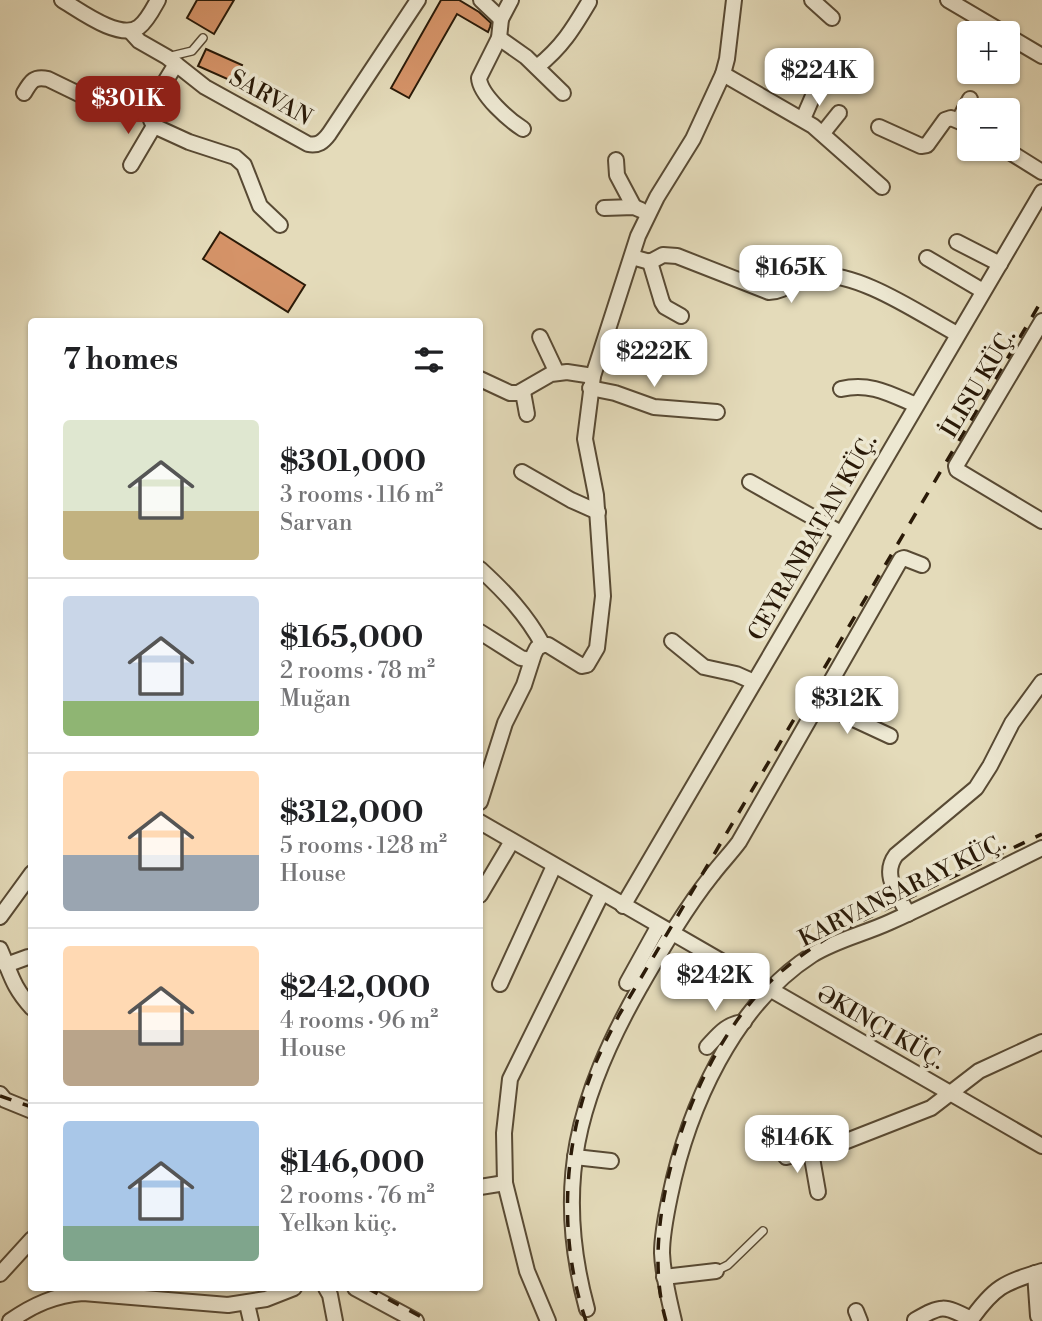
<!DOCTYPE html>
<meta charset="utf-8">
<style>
:root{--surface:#fff;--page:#f6f6f6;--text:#202124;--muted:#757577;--line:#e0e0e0;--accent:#8f2418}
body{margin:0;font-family:"Libre Bodoni",serif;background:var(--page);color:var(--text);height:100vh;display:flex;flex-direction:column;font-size:26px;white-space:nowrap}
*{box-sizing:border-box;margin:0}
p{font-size:23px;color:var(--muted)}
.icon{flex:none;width:38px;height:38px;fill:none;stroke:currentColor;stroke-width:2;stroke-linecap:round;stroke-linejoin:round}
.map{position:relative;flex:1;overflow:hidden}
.drawer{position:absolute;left:28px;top:318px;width:455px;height:973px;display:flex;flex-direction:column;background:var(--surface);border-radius:7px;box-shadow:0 2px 5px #0004}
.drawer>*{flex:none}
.tools{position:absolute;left:957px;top:21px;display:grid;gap:14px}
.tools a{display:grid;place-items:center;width:63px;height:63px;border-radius:7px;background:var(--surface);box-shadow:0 2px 5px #0004;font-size:35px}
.price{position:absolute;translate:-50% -60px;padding:0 16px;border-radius:14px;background:#fff;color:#222;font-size:23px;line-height:46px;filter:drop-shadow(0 2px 4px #0008)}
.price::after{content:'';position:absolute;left:50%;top:42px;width:21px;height:16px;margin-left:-10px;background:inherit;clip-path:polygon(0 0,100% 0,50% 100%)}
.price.current{background:var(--accent);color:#fff}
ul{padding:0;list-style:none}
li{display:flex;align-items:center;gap:21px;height:175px;padding:0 35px}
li+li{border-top:2px solid var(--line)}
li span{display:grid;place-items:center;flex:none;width:196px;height:140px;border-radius:7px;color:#555}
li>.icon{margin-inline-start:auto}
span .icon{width:84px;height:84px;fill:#fffc;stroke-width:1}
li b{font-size:30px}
h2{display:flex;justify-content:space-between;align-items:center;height:84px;padding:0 35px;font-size:30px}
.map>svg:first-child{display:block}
.building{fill:#d59368;stroke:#2a1a08;stroke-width:2}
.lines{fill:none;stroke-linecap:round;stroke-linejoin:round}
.service-casing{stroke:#584a34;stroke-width:10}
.minor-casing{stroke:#584a34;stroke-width:18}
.service{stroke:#ede8d2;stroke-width:7}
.minor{stroke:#ede8d2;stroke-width:14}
.rail{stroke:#2a1a08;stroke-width:3.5;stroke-dasharray:12 12;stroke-linecap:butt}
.labels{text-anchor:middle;stroke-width:7;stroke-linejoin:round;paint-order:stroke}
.street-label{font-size:23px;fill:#2a1a08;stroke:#ede8d2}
</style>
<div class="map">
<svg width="1042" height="1321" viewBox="0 0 1042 1321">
<rect width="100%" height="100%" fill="#e4dbba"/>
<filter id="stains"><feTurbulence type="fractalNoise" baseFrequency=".00286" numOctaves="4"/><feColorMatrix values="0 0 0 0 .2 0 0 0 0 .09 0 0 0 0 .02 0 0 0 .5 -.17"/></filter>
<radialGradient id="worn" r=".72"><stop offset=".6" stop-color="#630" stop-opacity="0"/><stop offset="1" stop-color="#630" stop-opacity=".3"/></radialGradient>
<g class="building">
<polygon points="197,0 234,0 214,34 187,18"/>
<polygon points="441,0 459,0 479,12 491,23 490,27 488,32 457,14 409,98 391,88"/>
<polygon points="206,49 242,65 234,82 198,66"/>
<polygon points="220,232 305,285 288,312 203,259"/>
</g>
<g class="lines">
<g class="service-casing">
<g id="service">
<polyline points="167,57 192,51 203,38"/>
<polyline points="716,1271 728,1265 763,1231"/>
</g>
</g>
<g class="minor-casing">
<g id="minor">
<path d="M62 0C79 10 120 41 139 27 147 21 153 9 158 0"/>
<polyline points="481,0 501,19"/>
<path d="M511 0 501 19 499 38 479 78C480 95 509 120 523 129"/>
<polyline points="812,0 832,18"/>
<polyline points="948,0 1004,33"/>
<path d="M130 31 139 41 167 57 205 87 308 144C318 146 323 142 329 134L418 0"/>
<polyline points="1008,36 1042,56"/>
<polyline points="499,38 526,57 563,93"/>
<path d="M537 67C562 47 573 29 589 2"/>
<polyline points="723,74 813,126 882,187"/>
<path d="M24 93C31 81 34 76 48 79L118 113 149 108 151 120 154 126 189 142 235 157 244 165 260 206 280 225"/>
<polyline points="149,108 176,64"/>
<polyline points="803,119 822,75"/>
<polyline points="959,120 970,99"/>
<polyline points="879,127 921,146 927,145 945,120 951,118 970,126"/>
<polyline points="823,133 839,113"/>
<polyline points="1005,149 1042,172"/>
<polyline points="616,160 617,175 634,207"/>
<polyline points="131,165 154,126"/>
<polyline points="604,208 634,207 641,210"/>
<polyline points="957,242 1000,264"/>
<path d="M632 257 650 262 663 255 677 256 769 292C787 292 796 276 813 275 859 271 918 313 957 334"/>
<polyline points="927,258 983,291"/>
<polyline points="650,262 662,302 665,307 681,316"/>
<polyline points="1042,321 956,466 957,470 1042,521"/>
<polyline points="540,337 557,373"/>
<polyline points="480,379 510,393 518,393 551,374 567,372 593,376"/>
<polyline points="590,388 615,393 654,407 717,412"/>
<path d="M841 389C870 382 890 394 916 405"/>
<polyline points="523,392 527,414"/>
<polyline points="522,472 571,500 598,512"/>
<polyline points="750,482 841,533"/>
<path d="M480 569C505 592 526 614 543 645"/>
<polyline points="480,632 521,658 531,660"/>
<polyline points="672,641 704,667 736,674 754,682"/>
<polyline points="819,703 890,736"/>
<polyline points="480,802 505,723 524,685 534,654 537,648 543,645 548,645 582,666 587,665 597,648 603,596 596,495 585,439 593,376 638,236 657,197 693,139 723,74 727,59 734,0"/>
<polyline points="480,822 1042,1146"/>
<polyline points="480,895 512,841"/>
<polyline points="623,906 1042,192"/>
<path d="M908 914C898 894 881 875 896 855L976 788 990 766 1012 723 1042 682"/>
<polyline points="0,917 32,873"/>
<path d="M0 949C11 974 12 986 32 1008"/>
<polyline points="6,965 28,957"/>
<polyline points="627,983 658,927"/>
<polyline points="500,984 554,866"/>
<path d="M707 1047C719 1034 726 1024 744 1022"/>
<polyline points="0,1094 5,1100 32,1111"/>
<polyline points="811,1152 818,1192"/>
<polyline points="575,1157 611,1161"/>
<polyline points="786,1157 839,1144 931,1108 979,1071 1042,1042"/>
<polyline points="505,1183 527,1271 548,1321"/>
<polyline points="480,1187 505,1183 504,1133 510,1079 602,893"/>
<polyline points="1035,1273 1038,1316"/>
<polyline points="0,1274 32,1239"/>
<polyline points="664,1277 716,1271"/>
<polyline points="326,1288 330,1295 335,1321"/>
<polyline points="355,1288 416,1321"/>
<polyline points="247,1304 251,1321"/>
<path d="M587 1309C553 1185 578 1096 640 987 662 949 685 909 712 875 721 863 731 853 739 842L901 559 904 558 922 565"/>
<polyline points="856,1311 860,1321"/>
<path d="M915 1320C942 1305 943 1305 971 1319"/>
<path d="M10 1321C33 1305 55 1295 83 1293L228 1305 266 1299 294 1288"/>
<path d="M674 1321C669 1299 663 1277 662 1253 662 1234 666 1215 670 1196 688 1108 734 1005 812 955 836 940 864 934 890 922 941 899 991 873 1042 848"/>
<path d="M970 1321C994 1287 1003 1283 1042 1271"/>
</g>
</g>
<use href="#service" class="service"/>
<use href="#minor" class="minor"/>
<g class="rail">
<polyline points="0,1096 32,1107"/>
<polyline points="367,1288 429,1321"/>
<path d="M586 1321C560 1246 562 1158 588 1083 596 1059 608 1037 619 1015L1042 300"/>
<path d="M666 1321C637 1222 691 1067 759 993 780 970 805 952 830 936L1042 834"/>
</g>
</g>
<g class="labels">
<g class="street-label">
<text transform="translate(271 97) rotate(29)" y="8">SARVAN</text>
<text transform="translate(978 383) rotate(-59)" y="8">İLISU KÜÇ.</text>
<text transform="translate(812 537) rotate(-60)" y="8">CEYRANBATAN KÜÇ.</text>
<text transform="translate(902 890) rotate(-26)" y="8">KARVANSARAY KÜÇ.</text>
<text transform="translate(881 1027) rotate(30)" y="8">ƏKINÇI KÜÇ.</text>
</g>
</g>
<rect width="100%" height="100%" filter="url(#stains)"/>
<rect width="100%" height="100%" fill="url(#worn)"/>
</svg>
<div class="tools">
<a>+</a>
<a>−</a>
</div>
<b class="price" style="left:819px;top:108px">$224K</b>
<b class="price current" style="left:128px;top:136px">$301K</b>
<b class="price" style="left:791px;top:305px">$165K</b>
<b class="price" style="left:654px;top:389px">$222K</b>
<b class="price" style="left:847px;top:736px">$312K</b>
<b class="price" style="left:715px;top:1013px">$242K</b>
<b class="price" style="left:797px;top:1175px">$146K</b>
<section class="drawer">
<h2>7 homes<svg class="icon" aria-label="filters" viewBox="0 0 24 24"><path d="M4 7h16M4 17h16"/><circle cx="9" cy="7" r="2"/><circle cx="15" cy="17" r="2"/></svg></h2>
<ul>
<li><span style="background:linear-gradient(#dfe7d0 65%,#c2b280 0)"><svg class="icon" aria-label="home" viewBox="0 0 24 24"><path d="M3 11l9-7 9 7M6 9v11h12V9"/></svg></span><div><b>$301,000</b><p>3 rooms · 116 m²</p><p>Sarvan</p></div></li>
<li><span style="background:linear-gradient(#c9d6e8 75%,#8fb573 0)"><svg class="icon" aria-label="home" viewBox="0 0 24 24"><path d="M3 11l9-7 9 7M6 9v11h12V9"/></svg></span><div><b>$165,000</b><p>2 rooms · 78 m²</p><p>Muğan</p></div></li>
<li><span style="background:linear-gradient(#ffd9b3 60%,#9aa5b1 0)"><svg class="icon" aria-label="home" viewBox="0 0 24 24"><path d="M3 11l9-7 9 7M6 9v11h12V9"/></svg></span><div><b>$312,000</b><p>5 rooms · 128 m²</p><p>House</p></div></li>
<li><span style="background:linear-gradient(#ffd9b3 60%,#b9a48a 0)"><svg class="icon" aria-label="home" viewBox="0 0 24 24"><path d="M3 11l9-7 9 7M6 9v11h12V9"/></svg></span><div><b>$242,000</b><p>4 rooms · 96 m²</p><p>House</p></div></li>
<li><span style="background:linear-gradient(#a9c7e8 75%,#7fa58c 0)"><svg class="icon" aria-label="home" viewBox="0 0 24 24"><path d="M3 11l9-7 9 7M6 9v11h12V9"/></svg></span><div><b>$146,000</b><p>2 rooms · 76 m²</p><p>Yelkən küç.</p></div></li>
</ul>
</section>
</div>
